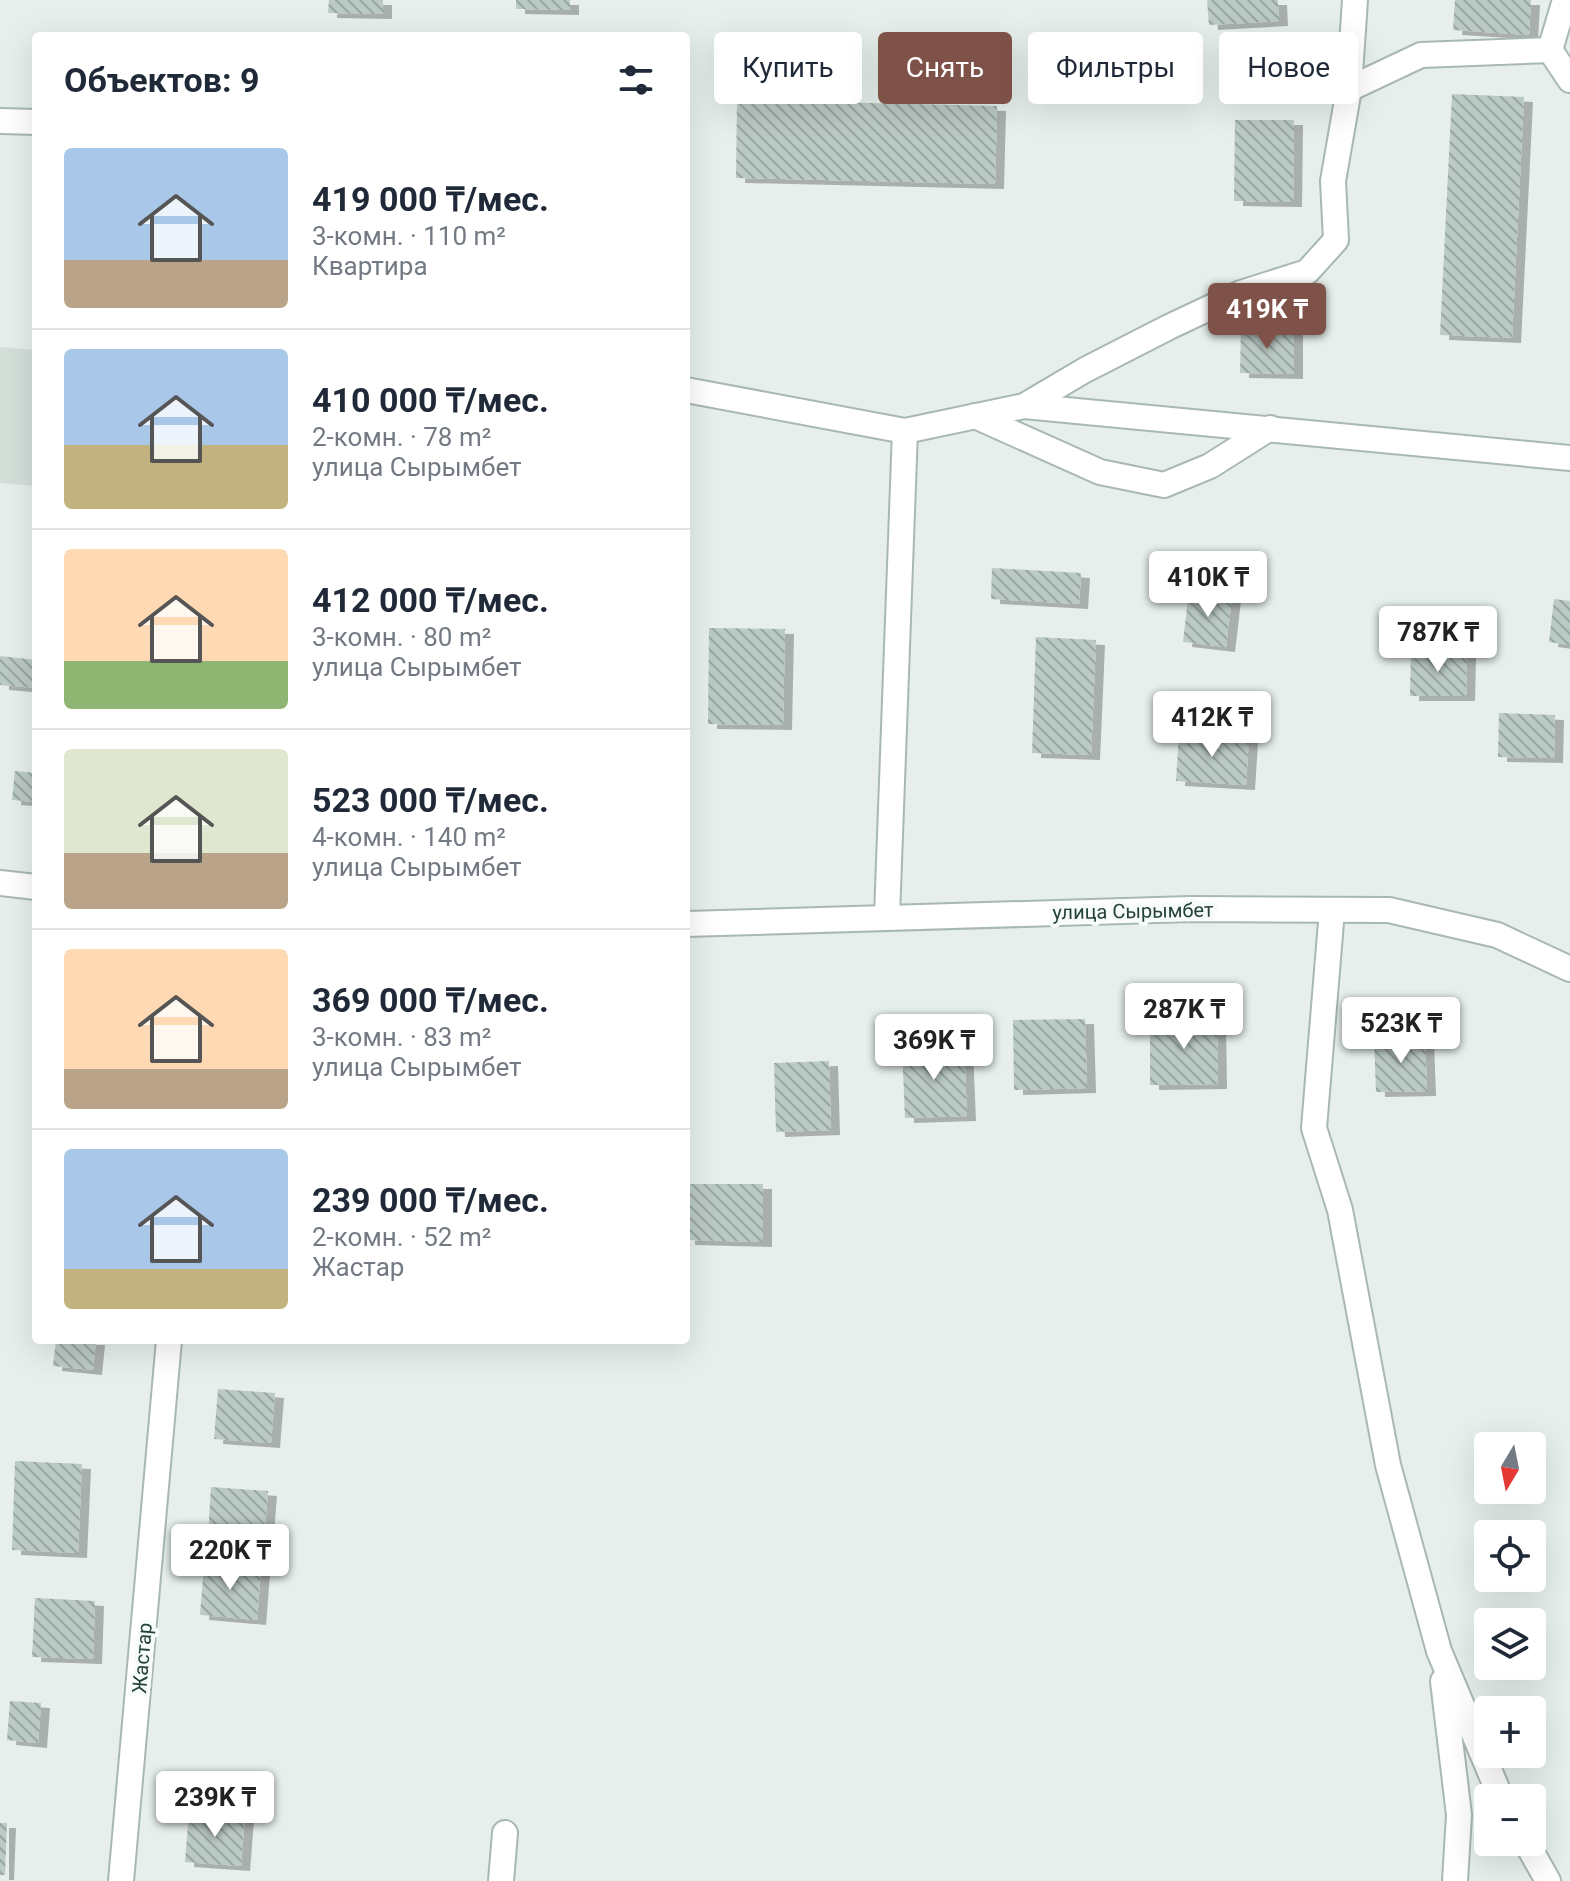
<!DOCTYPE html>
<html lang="ru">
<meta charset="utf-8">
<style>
:root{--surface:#fff;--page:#f6f6f7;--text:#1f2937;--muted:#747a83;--line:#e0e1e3;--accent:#7f5249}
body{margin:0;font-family:Roboto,sans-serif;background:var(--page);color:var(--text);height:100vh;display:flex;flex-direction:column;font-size:30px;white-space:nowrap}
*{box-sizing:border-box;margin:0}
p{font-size:26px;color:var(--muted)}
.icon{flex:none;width:44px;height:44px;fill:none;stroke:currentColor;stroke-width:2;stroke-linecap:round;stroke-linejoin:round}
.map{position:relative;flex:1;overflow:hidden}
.drawer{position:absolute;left:32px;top:32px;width:658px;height:1312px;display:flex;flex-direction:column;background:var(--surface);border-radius:8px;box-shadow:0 8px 32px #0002}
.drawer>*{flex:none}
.hud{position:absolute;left:714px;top:32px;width:736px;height:72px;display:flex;gap:16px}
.needle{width:52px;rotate:190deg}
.fabs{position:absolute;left:1474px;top:1432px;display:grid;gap:16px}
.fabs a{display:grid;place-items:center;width:72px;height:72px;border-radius:8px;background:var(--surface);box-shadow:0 8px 32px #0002;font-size:40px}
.price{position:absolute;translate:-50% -68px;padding:0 18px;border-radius:8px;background:#fff;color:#222;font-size:26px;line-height:52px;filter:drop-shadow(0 2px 4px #0008)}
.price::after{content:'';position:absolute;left:50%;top:48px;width:24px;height:18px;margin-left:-12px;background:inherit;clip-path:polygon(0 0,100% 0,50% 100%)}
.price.current{background:var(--accent);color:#fff}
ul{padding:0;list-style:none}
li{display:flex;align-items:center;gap:24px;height:200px;padding:0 32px}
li+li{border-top:2px solid var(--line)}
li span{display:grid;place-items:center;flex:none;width:224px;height:160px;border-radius:8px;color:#555}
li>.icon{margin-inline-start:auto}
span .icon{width:96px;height:96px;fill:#fffc;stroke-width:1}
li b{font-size:34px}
h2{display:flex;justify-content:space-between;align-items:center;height:96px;padding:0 32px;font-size:34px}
.pill{padding:0 28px;border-radius:8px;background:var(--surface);box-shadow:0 8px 32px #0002;font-size:28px;line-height:72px}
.pill.current{background:var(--accent);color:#fff}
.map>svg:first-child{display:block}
.built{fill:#d4dfda}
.building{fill:url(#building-back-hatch);filter:url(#shadow)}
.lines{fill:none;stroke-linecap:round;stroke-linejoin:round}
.minor-casing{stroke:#a8b8b2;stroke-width:28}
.minor{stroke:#fff;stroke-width:24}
.labels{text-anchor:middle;stroke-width:8;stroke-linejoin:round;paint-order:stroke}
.street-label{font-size:20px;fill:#24423a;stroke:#f7fbf9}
</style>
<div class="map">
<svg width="1570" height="1881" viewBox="0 0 1570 1881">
<defs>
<pattern id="building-back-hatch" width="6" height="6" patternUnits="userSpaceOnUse" patternTransform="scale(2)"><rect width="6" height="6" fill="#bbcac4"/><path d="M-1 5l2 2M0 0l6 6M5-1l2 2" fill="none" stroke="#98a6a0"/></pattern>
<filter id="shadow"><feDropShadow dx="9" dy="5" stdDeviation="0" flood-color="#0004"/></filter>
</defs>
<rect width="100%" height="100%" fill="#e6efeb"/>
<polygon class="built" points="0,347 36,350 36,486 0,483"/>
<g class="building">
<polygon points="329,0 383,0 383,14 328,13"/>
<polygon points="516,0 570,0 570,10 516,9"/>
<polygon points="1207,0 1278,0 1279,21 1209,25"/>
<polygon points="1455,0 1531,0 1529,35 1453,30"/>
<polygon points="1452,94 1524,97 1512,338 1440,335"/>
<polygon points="737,100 997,106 995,184 736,178"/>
<polygon points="1235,120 1294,120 1293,202 1234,201"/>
<polygon points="1241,328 1294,329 1294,374 1240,373"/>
<polygon points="992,568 1081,573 1079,604 991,599"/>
<polygon points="1189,591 1232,596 1226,647 1183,642"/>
<polygon points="1554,599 1570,601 1570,645 1549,642"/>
<polygon points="709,628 785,629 783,725 708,724"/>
<polygon points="1036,637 1096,640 1091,755 1032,753"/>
<polygon points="1411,652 1467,653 1466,696 1410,696"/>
<polygon points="0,656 36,660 36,688 0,685"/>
<polygon points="1499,713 1555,715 1554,758 1498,757"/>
<polygon points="1179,733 1249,737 1246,785 1176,781"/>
<polygon points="15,771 36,773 36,802 12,800"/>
<polygon points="1217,1017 1218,1084 1150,1085 1150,1018"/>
<polygon points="1085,1019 1087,1088 1014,1090 1013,1020"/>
<polygon points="1425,1037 1427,1091 1376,1092 1374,1039"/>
<polygon points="964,1045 967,1116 905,1118 902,1047"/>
<polygon points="829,1061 831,1130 776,1132 774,1063"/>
<polygon points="686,1184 763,1184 763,1242 686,1240"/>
<polygon points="56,1340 96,1340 93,1370 53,1366"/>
<polygon points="218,1389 275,1393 271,1443 214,1439"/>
<polygon points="15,1461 82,1464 78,1553 12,1550"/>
<polygon points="211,1487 268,1491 264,1541 208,1537"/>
<polygon points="204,1565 261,1570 257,1620 200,1615"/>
<polygon points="35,1598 95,1601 93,1659 32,1657"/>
<polygon points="10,1701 41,1703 38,1743 7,1740"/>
<polygon points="189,1812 245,1816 241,1866 185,1862"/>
<polygon points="0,1823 7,1823 5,1875 0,1875"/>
</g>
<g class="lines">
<g class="minor-casing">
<g id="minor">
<polyline points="1550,50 1570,80"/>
<polyline points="1349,89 1421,55 1550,50 1565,0"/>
<polyline points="0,121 36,122"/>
<polyline points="686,390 905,431 1024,406 1085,370 1169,327 1241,293 1307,272 1336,240 1333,181 1349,89 1355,0"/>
<polyline points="1024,406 1570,458"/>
<polyline points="975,416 1100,472 1164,485 1210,466 1270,428"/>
<polyline points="0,883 36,887"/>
<polyline points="1332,910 1314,1128 1340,1210 1388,1465 1439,1651 1501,1798"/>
<polyline points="887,916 905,431"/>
<polyline points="686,924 1190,909 1389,910 1497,935 1570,969"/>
<polyline points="1443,1681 1459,1815 1455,1881"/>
<polyline points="1526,1842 1548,1881"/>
<polyline points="121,1881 169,1340"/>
<polyline points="501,1881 505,1833"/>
</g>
</g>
<use href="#minor" class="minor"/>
</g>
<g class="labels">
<g class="street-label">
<text transform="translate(1133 911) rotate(-1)" y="7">улица Сырымбет</text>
<text transform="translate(142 1658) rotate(-85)" y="7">Жастар</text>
</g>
</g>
</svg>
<div class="fabs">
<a><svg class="needle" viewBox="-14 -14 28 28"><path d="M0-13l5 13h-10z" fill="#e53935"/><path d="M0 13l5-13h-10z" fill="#747a83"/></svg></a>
<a><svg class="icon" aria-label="locate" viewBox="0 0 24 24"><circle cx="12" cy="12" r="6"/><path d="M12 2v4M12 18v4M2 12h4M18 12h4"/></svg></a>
<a><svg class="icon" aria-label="layers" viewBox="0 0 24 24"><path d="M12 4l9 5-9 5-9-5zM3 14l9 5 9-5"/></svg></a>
<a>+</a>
<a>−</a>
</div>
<b class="price current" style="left:1267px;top:351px">419K ₸</b>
<b class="price" style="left:1208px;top:619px">410K ₸</b>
<b class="price" style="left:1438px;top:674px">787K ₸</b>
<b class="price" style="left:1212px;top:759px">412K ₸</b>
<b class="price" style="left:1184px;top:1051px">287K ₸</b>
<b class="price" style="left:1401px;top:1065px">523K ₸</b>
<b class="price" style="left:934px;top:1082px">369K ₸</b>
<b class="price" style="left:230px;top:1592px">220K ₸</b>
<b class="price" style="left:215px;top:1839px">239K ₸</b>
<div class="hud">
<a class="pill">Купить</a>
<a class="pill current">Снять</a>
<a class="pill">Фильтры</a>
<a class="pill">Новое</a>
</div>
<section class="drawer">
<h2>Объектов: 9<svg class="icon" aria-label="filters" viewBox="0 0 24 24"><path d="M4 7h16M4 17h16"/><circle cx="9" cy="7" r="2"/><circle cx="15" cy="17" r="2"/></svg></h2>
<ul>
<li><span style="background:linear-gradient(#a9c7e8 70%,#b9a48a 0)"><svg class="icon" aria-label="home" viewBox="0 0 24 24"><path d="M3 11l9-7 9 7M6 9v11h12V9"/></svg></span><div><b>419 000 ₸/мес.</b><p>3-комн. · 110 m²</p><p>Квартира</p></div></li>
<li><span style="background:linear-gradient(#a9c7e8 60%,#c2b280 0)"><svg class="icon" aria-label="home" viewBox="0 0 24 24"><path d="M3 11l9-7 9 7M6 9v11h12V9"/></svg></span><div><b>410 000 ₸/мес.</b><p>2-комн. · 78 m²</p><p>улица Сырымбет</p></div></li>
<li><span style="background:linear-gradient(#ffd9b3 70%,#8fb573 0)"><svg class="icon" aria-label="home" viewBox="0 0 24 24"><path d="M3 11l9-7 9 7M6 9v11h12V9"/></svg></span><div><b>412 000 ₸/мес.</b><p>3-комн. · 80 m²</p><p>улица Сырымбет</p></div></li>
<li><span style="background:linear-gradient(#dfe7d0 65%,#b9a48a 0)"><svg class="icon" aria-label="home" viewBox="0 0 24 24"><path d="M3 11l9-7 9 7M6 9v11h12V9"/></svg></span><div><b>523 000 ₸/мес.</b><p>4-комн. · 140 m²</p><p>улица Сырымбет</p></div></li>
<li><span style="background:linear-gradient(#ffd9b3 75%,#b9a48a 0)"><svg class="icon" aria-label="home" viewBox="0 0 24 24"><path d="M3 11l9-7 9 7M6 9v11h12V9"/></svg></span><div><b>369 000 ₸/мес.</b><p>3-комн. · 83 m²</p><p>улица Сырымбет</p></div></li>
<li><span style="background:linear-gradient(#a9c7e8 75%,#c2b280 0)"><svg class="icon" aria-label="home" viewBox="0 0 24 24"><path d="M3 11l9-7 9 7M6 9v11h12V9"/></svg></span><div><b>239 000 ₸/мес.</b><p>2-комн. · 52 m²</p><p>Жастар</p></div></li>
</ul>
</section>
</div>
